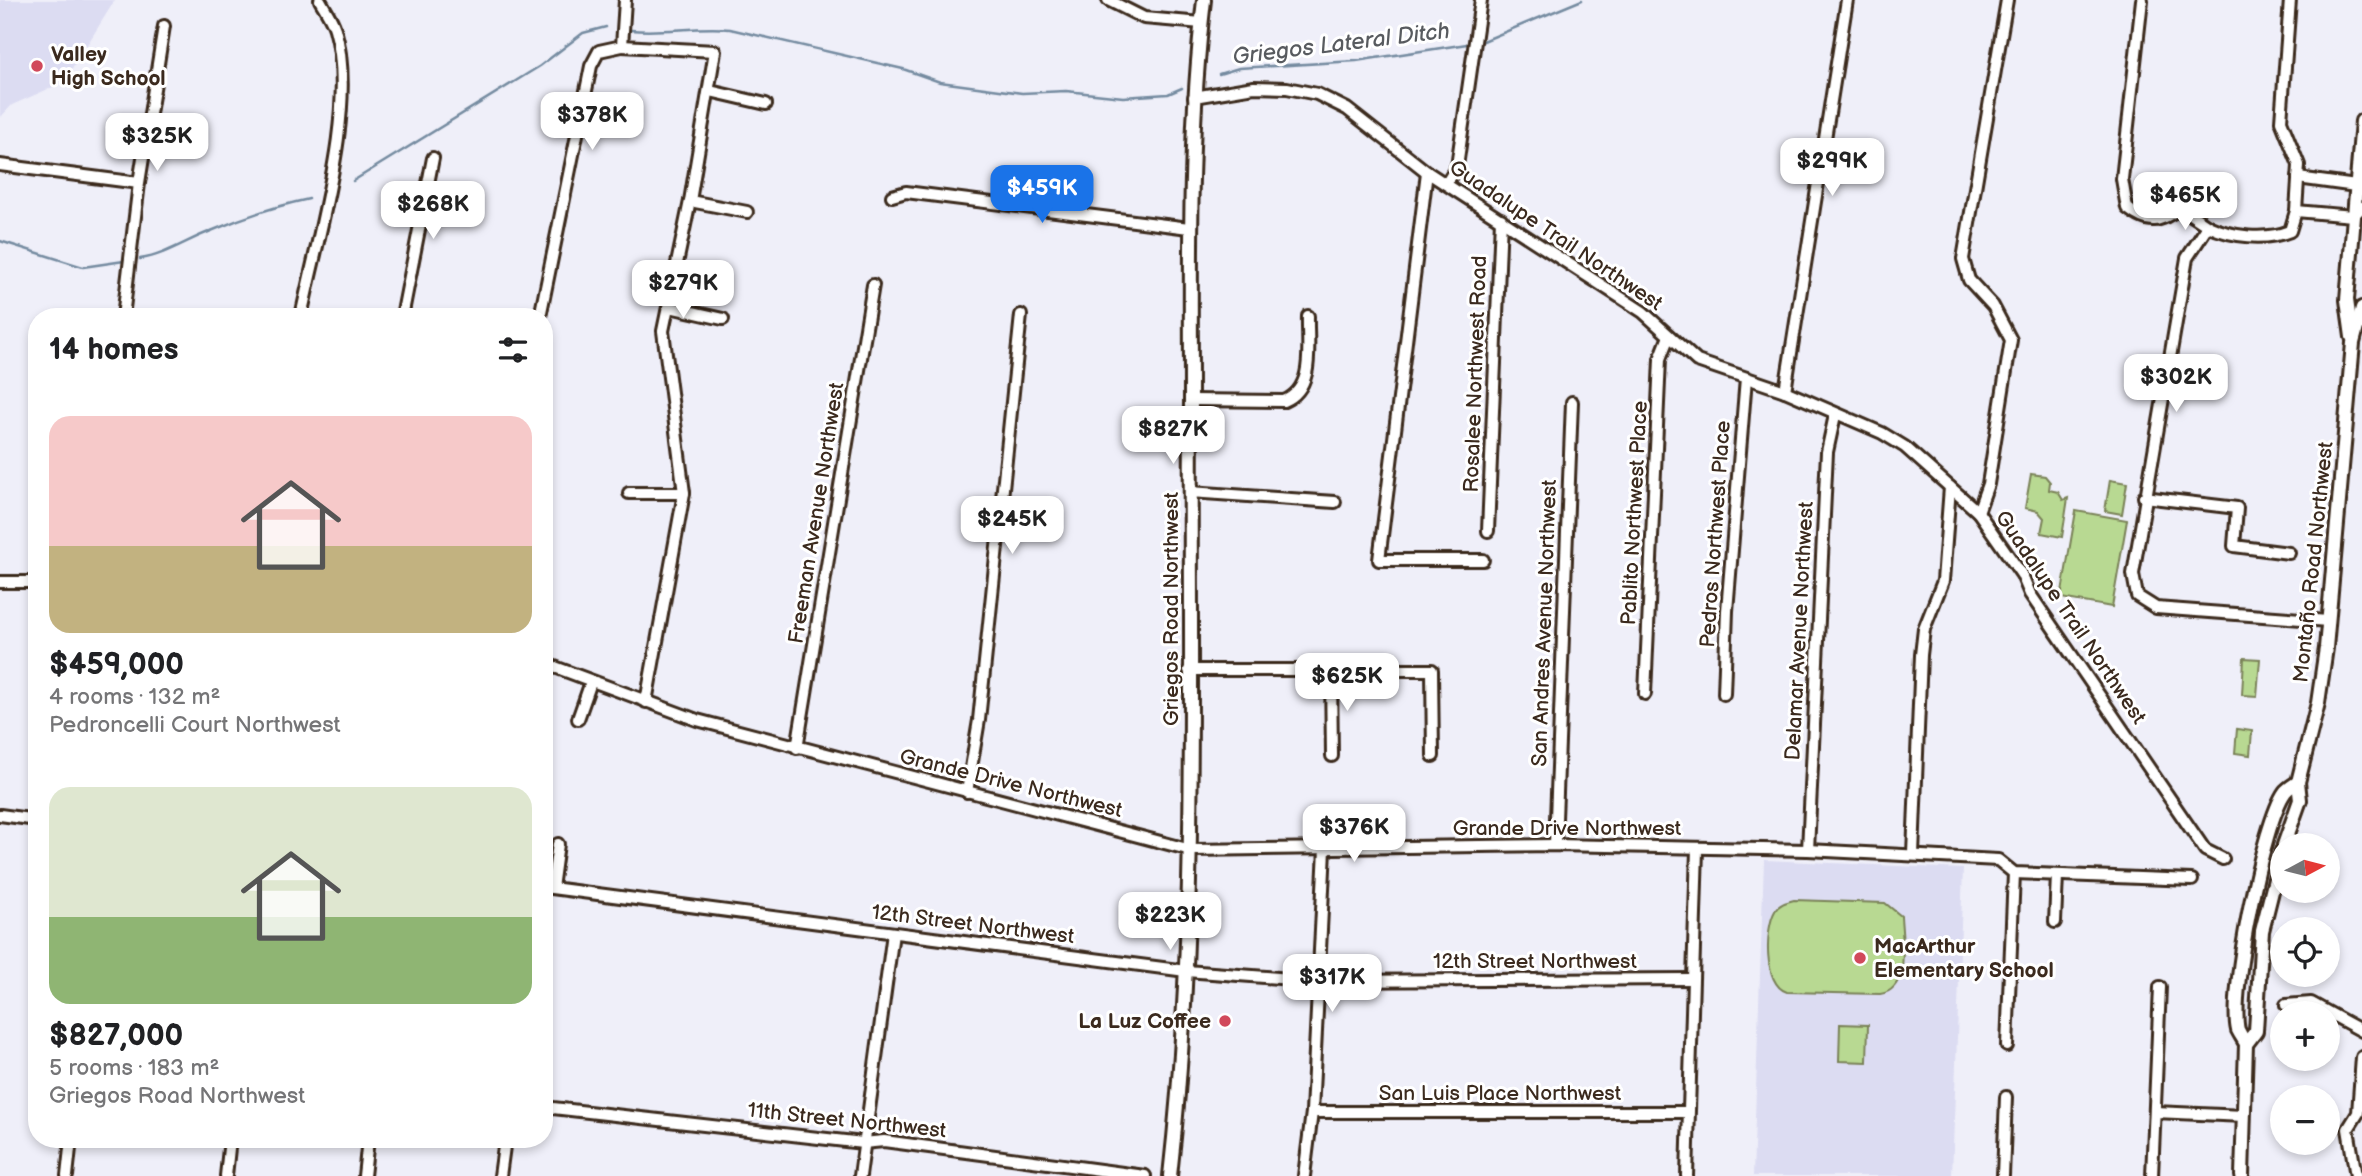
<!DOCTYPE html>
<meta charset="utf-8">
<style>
:root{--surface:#fff;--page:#f6f6f6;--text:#202124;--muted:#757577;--accent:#1a73e8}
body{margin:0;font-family:"Balsamiq Sans",sans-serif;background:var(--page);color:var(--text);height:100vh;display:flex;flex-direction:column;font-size:26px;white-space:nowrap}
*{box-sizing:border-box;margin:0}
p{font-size:23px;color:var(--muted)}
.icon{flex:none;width:38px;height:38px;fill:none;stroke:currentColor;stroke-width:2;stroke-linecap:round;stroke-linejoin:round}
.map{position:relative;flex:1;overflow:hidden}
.panel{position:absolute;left:28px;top:308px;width:525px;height:840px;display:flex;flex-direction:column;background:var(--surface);border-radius:28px;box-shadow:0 4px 10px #0003}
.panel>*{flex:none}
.needle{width:46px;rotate:83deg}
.controls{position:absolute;left:2270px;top:833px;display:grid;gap:14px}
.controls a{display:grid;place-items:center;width:70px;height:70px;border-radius:50%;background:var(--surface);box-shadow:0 4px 10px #0003;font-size:35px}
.price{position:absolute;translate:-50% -60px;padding:0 16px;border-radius:14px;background:#fff;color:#222;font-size:23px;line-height:46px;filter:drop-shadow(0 2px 4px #0008)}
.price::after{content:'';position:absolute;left:50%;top:42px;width:21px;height:16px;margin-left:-10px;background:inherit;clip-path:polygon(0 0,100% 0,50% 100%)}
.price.current{background:var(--accent);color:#fff}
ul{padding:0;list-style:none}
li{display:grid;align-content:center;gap:14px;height:371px;padding:0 21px}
li span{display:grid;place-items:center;height:217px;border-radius:21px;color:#555}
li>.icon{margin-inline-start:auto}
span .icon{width:126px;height:126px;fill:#fffc;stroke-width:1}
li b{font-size:30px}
h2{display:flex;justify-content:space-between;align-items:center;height:84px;padding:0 21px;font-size:30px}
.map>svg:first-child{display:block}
.built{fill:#dcdcf2}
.green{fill:#b8d992;stroke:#7a8258;stroke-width:2}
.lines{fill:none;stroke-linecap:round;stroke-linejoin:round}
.stream{stroke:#748ba0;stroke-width:2.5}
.minor-casing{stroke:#3b2a1e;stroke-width:16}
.major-casing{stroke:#3b2a1e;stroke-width:18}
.minor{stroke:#fff;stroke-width:10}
.major{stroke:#fff;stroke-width:12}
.poi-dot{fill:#d1495b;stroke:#fff;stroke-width:2.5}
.labels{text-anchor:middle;stroke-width:6;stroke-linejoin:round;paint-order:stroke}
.poi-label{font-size:21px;font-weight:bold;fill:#3b2a1e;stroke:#fff;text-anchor:start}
.street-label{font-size:21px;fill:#3b2a1e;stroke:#fff}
.water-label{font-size:23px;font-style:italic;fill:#585b5f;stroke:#fff}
</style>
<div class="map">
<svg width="2362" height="1176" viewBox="0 0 2362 1176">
<rect width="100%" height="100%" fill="#efeff9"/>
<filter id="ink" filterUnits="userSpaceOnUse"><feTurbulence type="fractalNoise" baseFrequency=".0143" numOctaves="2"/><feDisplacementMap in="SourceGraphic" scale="14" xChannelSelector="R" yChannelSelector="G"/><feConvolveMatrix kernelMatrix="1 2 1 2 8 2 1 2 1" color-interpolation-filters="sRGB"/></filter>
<g filter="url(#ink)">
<g class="built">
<polygon points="0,0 115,0 64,82 12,105 0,118"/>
<polygon points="1764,860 1963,869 1952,1176 1753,1176"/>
</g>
<g class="green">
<polygon points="2031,474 2045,476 2050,482 2049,490 2058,492 2063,500 2068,498 2062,537 2041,533 2044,518 2038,511 2025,508"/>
<polygon points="2110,480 2127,483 2122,514 2105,511"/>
<polygon points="2076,511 2127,520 2112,607 2061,598"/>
<polygon points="2244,658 2260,659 2257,696 2242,695"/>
<polygon points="2237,729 2252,731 2250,755 2235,753"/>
<path d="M1794 900 1885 903 1901 916C1902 939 1911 990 1880 994L1787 992C1763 985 1765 928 1775 911 1779 904 1786 902 1794 900Z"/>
<polygon points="1840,1024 1868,1025 1867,1062 1839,1061"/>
</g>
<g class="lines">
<g class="stream">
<path d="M631 30C664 33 696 26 730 29L903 69 940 82 1022 93 1066 91 1123 97 1168 94 1182 88"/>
<polyline points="1481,42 1582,0"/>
<polyline points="1219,74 1239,68 1356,61 1467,44"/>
<polyline points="353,181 540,66 583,33 606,27"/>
<polyline points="0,241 83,267 124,261"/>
<path d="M140 259C166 255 187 240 211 231 243 217 276 206 309 199"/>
</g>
<g class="minor-casing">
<g id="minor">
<polyline points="1108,0 1144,18 1202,23"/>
<path d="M2142 0 2122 179 2127 208C2150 226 2158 222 2181 208L2208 226"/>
<path d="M2290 0 2281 121 2299 165 2296 211 2290 231C2265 241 2232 237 2208 226L2187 258 2133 574 2137 596 2156 608 2328 621"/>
<polyline points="622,46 715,51 690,201 663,331 684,493 646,702"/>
<polyline points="710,91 766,104"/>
<polyline points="1194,97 1254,87 1287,88 1317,94 1347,109 1427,172 1643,312 1697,361 1785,391 1882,433 1905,447 1978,512 2022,575 2030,594 2205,850 2223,859"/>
<polyline points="0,165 139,183"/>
<polyline points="1427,172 1379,560 1483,560"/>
<polyline points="2298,178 2356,186 2362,190"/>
<polyline points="1446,184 1457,166 1481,0"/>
<polyline points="892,196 906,192 1189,228"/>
<polyline points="690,201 747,212"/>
<polyline points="2296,211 2353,216 2362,207"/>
<polyline points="670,307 723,319"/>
<polyline points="123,317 139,183 164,26"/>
<path d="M301 317C317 237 358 107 335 29 332 19 325 9 320 0"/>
<polyline points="402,317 433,158"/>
<polyline points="540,317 591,66 599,51 622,46 625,0"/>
<polyline points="1785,391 1847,0"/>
<path d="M1191 400 1284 401C1316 388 1307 345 1308 316"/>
<polyline points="1190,492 1335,502"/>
<polyline points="629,493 684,493"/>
<polyline points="2144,497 2237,508 2234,546 2289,553"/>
<polyline points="1978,512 1988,484 2011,340 1993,306 1969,280 1963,259 2007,0"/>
<polyline points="1488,531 1501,219"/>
<polyline points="0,582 37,582"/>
<polyline points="544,663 697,720 1191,850 1555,845 1808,850 1998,860 2014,873 2192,880"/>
<polyline points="1189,670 1432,670 1433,756"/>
<polyline points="1331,671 1332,756"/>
<polyline points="1645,694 1660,359 1669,336"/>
<polyline points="1724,694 1727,611 1746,378"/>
<polyline points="578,719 591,682"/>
<polyline points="797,748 873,285"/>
<polyline points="967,792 979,720 1021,315"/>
<polyline points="0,815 37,820"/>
<polyline points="1555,845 1572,402"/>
<polyline points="1808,850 1827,452 1835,415"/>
<polyline points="1913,854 1921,655 1924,629 1943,581 1950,487"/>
<polyline points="544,887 1186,971 1318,981 1692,979"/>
<polyline points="552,888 558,844"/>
<polyline points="2055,922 2057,875"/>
<polyline points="2286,1005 2311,1003 2362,1031"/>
<polyline points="2007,1046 2014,873"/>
<polyline points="544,1107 863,1143 884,1141 1145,1176"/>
<polyline points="1312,1112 1688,1112"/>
<polyline points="2155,1112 2244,1116"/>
<polyline points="67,1176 71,1139"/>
<polyline points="226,1176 230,1139"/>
<polyline points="364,1176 368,1139"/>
<polyline points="500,1176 505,1139"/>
<polyline points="860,1176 893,933"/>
<polyline points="1304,1176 1312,1112 1325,849"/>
<polyline points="1687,1176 1697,849"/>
<polyline points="2003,1176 2006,1097"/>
<polyline points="2152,1176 2160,987"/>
<polyline points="2356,1176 2348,1129 2358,1113 2362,1057"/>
</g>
</g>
<g class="major-casing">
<g id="major">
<polyline points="2352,337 2347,300 2362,121"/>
<polyline points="2284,845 2300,800 2298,782 2318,703 2326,648 2353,343 2362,308"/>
<polyline points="2246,1044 2256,1031 2262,931 2282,851"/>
<path d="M1170 1176C1199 919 1189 660 1191 402 1191 264 1188 137 1204 0"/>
<path d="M2242 1176 2246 1044C2244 1040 2240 1034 2238 1030 2229 994 2263 822 2285 792 2288 788 2294 785 2298 782"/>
</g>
</g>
<use href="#minor" class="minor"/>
<use href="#major" class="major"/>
</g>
</g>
<g class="poi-dot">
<circle cx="37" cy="66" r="7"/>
<circle cx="1860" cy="958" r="7"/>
<circle cx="1225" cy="1021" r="7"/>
</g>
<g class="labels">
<g class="poi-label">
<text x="51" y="61">Valley<tspan x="51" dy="24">High School</tspan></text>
<text x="1874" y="953">MacArthur<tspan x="1874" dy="24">Elementary School</tspan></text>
<text x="1211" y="1028" text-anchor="end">La Luz Coffee</text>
</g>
<g class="street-label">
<text transform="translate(1556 235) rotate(34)" y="7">Guadalupe Trail Northwest</text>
<text transform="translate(1475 374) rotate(-88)" y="7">Rosalee Northwest Road</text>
<text transform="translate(816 513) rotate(-81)" y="7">Freeman Avenue Northwest</text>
<text transform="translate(1634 513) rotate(-87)" y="7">Pablito Northwest Place</text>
<text transform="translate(1715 534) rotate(-86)" y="7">Pedros Northwest Place</text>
<text transform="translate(2313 562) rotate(-84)" y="7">Montaño Road Northwest</text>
<text transform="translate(1171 609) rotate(-90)" y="7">Griegos Road Northwest</text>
<text transform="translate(2071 617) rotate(56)" y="7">Guadalupe Trail Northwest</text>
<text transform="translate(1544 623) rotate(-88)" y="7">San Andres Avenue Northwest</text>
<text transform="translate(1799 631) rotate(-87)" y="7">Delamar Avenue Northwest</text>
<text transform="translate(1011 783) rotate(14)" y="7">Grande Drive Northwest</text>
<text x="1567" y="835">Grande Drive Northwest</text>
<text transform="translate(973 924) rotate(7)" y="7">12th Street Northwest</text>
<text x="1535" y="968">12th Street Northwest</text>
<text x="1500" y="1100">San Luis Place Northwest</text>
<text transform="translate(847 1120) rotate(6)" y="7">11th Street Northwest</text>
</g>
<g class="water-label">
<text transform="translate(1341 43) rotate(-7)" y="8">Griegos Lateral Ditch</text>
</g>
</g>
</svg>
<div class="controls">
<a><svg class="needle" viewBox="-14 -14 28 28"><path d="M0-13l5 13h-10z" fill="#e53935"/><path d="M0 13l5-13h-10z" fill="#757577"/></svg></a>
<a><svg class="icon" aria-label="locate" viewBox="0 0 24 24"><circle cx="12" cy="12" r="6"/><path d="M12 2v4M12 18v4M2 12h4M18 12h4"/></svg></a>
<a>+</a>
<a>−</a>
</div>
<b class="price" style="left:592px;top:152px">$378K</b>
<b class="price" style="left:157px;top:173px">$325K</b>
<b class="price" style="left:1832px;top:198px">$299K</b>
<b class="price current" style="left:1042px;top:225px">$459K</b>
<b class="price" style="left:2185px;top:232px">$465K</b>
<b class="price" style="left:433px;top:241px">$268K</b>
<b class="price" style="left:683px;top:320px">$279K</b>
<b class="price" style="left:2176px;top:414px">$302K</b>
<b class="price" style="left:1173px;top:466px">$827K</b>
<b class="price" style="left:1012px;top:556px">$245K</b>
<b class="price" style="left:1347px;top:713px">$625K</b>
<b class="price" style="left:1354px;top:864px">$376K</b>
<b class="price" style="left:1170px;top:952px">$223K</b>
<b class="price" style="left:1332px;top:1014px">$317K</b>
<section class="panel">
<h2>14 homes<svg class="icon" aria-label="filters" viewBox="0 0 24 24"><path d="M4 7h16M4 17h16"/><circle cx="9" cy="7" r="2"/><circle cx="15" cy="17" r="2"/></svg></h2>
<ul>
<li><span style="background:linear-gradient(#f6c9c9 60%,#c2b280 0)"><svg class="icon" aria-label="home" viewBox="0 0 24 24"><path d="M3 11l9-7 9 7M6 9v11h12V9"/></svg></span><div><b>$459,000</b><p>4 rooms · 132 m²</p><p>Pedroncelli Court Northwest</p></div></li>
<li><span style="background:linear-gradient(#dfe7d0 60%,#8fb573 0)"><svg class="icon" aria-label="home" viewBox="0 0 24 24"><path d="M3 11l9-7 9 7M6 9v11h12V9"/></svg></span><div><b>$827,000</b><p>5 rooms · 183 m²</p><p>Griegos Road Northwest</p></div></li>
</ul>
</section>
</div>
